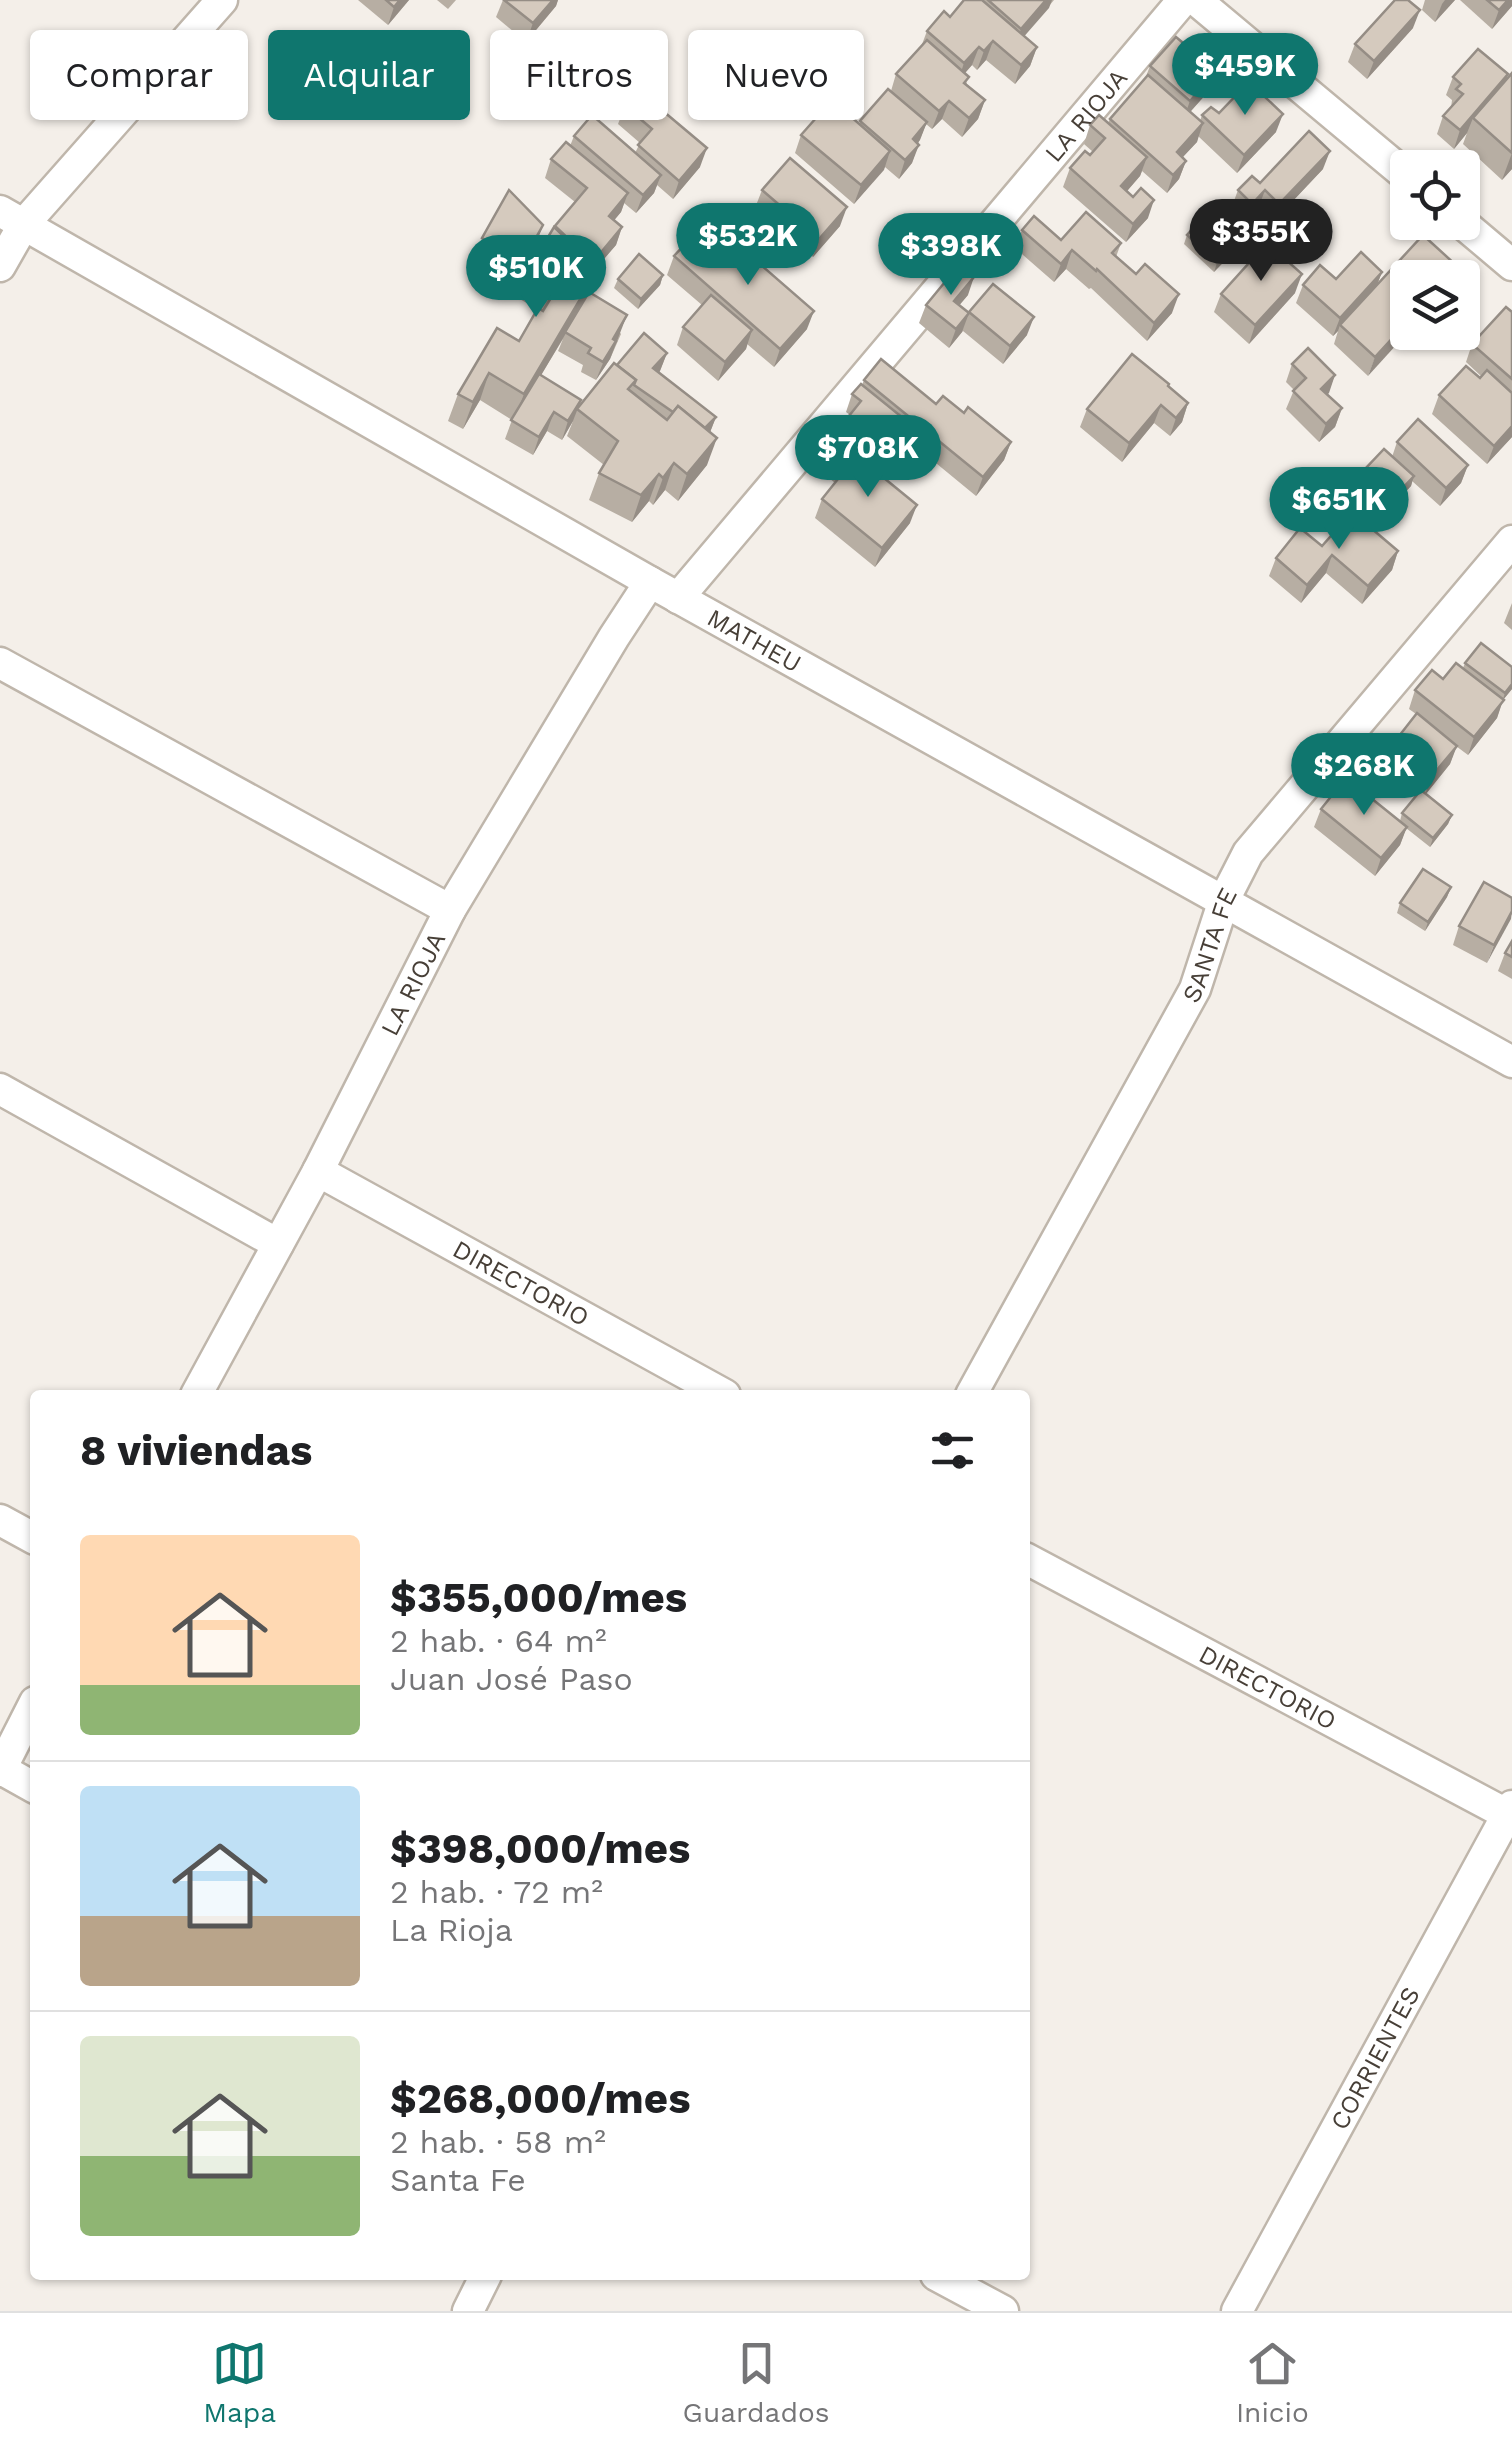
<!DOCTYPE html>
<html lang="es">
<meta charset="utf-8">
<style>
:root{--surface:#fff;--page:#f2f2f2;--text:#202124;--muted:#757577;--line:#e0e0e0;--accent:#0f766e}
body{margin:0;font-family:"Work Sans",sans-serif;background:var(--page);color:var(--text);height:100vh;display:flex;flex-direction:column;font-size:38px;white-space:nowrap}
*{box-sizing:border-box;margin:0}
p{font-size:32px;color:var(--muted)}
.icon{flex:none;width:55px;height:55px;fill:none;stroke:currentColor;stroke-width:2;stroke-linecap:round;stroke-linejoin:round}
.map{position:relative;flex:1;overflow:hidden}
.drawer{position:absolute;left:30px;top:1390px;width:1000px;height:890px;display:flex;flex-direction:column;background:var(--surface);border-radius:10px;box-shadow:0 2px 8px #0004}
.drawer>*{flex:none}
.top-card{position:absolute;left:30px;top:30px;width:1000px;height:90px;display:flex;gap:20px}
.fabs{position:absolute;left:1390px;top:150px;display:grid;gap:20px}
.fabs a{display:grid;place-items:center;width:90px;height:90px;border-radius:10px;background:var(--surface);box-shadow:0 2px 8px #0004;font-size:50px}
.price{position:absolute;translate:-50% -85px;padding:0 22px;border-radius:35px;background:var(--accent);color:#fff;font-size:32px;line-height:65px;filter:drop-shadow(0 2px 5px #0008)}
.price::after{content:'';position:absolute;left:50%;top:60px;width:30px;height:22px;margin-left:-15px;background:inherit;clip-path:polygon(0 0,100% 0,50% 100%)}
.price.active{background:#222;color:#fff}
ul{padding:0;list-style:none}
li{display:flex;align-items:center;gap:30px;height:250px;padding:0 50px}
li+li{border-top:2px solid var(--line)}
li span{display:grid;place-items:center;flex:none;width:280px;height:200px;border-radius:10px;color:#555}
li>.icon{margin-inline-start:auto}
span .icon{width:120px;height:120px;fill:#fffc;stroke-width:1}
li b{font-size:42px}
h2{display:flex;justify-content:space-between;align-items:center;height:120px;padding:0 50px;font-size:42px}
.chip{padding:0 35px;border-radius:10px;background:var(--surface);box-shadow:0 2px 8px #0004;font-size:35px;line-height:90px}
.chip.active{background:var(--accent);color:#fff}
.tabs{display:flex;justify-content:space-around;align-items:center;height:140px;border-top:2px solid var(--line);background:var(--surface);font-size:28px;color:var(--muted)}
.tabs a{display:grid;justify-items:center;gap:5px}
.tabs .active{color:var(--accent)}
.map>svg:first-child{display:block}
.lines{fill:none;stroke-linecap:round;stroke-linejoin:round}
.street-casing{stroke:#bfb6ab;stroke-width:35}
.street{stroke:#fff;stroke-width:30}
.wall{fill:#b7aea3}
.shaded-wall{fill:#958d85}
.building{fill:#d5cabe;stroke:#958d85;stroke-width:2.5}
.labels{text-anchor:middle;stroke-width:10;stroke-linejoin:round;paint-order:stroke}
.street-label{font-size:25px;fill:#473f37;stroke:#fff}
</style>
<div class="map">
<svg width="1512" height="2311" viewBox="0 0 1512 2311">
<rect width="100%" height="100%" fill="#f4efe9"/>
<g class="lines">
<g class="street-casing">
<g id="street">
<polyline points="1196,0 1408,177"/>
<path id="s1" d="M0 211 650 582 1512 1062"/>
<polyline points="1461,222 1512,265"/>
<polyline points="0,266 24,224 222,0"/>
<path id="s2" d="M678 598 1183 0"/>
<polyline points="0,663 450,910"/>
<polyline points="0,1089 278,1244"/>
<path id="s3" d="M318 1171 725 1395"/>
<path id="s4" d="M196 1395 318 1171 450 910 614 637 650 582"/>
<path id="s5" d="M971 1395 1195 989 1224 900 1248 853 1512 541"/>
<polyline points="0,1520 35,1539"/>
<path id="s6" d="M1025 1558 1512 1817"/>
<polyline points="1,1769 35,1788"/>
<polyline points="0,1771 35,1702"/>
<polyline points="936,2275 1003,2311"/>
<polyline points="468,2311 486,2275"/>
<path id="s7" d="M1237 2311 1512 1806"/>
</g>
</g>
<use href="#street" class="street"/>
</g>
<g class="wall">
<polygon points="358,0 409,0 388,25"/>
<polygon points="437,0 456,0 448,9"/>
<polygon points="503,0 558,0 556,6 526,42 496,17"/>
<polygon points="964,0 1054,0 1024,36 1037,47 1030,66 1015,84 986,60 977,70 972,65 965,73 967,85 985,100 978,119 962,137 942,119 932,129 926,124 918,144 912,163 899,179 885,167 854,204 795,153 801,135 859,124 891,91 896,74 921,47 927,31 950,17"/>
<polygon points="1425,0 1455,0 1435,22 1422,10"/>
<polygon points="1460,0 1512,0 1512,6 1492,29"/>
<polygon points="1413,28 1367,79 1348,62 1355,44"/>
<polygon points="1150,66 1215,84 1190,112 1200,121 1202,115 1219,113 1276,132 1237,173 1198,136 1197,142 1182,157 1186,161 1179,179 1167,193 1142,171 1140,176 1127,191 1148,218 1126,242 1063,187 1070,168 1093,152 1084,144 1090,125 1108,123 1110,119 1145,79"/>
<polygon points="1512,73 1512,169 1502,180 1463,144 1467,133 1454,149 1437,134 1443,116 1451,108 1452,100 1446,95 1453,77 1506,80"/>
<polygon points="625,106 700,167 673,199 657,185 654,193 636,213 624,203 621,212 614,220 622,227 616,245 596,268 598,269 589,292 621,334 610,359 596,380 581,372 583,365 558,351 563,339 541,375 581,400 578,407 617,365 667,353 659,373 716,417 710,432 707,465 678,501 665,490 653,505 649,501 632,522 589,500 599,473 604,465 567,436 573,421 562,440 547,431 533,455 505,439 512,420 480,400 463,429 448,421 458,394 519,341 537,309 518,298 528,271 575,202 545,178 551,159 570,146 574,136 635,153 640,143 618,124"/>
<polygon points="1323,169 1273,222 1258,209 1246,222 1231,209 1238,190"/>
<polygon points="762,190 840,226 813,257 755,208"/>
<polygon points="1022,230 1061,240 1121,243 1116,257 1172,313 1147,341 1091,288 1089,289 1066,269 1054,282 1015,248"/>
<polygon points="1187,235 1238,247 1214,272 1184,244"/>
<polygon points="1423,235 1368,376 1334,344 1338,331 1333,336 1296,303 1303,285 1382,272 1377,285"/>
<polygon points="482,238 536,244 517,279 476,257"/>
<polygon points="703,255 807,329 774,367 747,344 746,349 718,381 677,345 683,327 702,305 667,275 674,256"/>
<polygon points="663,275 660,285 638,309 614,288 618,279"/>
<polygon points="1295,293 1249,344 1214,312 1221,294"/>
<polygon points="968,295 959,305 969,313 1027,335 1003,364 963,331 949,348 919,323 926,305"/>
<polygon points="1512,312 1512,437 1487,464 1432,414 1439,395 1481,376 1466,362 1472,344"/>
<polygon points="1292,364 1335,375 1327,394 1342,408 1335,427 1319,442 1286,409 1294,390 1286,382"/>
<polygon points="864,380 964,413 1011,442 1004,460 976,496 914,445 912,449 887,481 910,523 875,567 815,518 822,499 835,483 829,478 838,457 829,450 836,432 850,415 846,412 852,394 862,385"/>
<polygon points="1168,387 1188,403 1182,422 1170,436 1154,423 1122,462 1080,427 1087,409"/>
<polygon points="1397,442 1468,465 1461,483 1440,506 1412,481 1411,486 1393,505 1363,477 1366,468 1392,457"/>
<polygon points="1322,546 1398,551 1392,570 1362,604 1326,573 1301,603 1269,576 1276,558"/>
<polygon points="1512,603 1512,630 1504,623"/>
<polygon points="1465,663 1512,667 1512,689 1503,700 1497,718 1468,755 1456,746 1450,764 1426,794 1452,815 1448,824 1430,847 1406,828 1400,845 1375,876 1314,827 1321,809 1400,821 1402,813 1420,791 1385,763 1392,745 1416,714 1409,709 1415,690 1463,668"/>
<polygon points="1451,887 1447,897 1425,931 1397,913 1400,903"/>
<polygon points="1512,898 1487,963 1453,945 1459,926"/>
<polygon points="1512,941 1512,979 1498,971 1505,953"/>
</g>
<g class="shaded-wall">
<polygon points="400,0 409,0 388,25 394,7"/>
<polygon points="553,0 558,0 556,6 526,42 533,23"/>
<polygon points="1046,0 1052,0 1049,8 1015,47 1021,29"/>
<polygon points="1445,0 1455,0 1435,22 1442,4"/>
<polygon points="1508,0 1512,0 1512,6 1492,29 1499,10"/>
<polygon points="1420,10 1413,28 1367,79 1374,61"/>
<polygon points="993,41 986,60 977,70 984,51"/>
<polygon points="979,47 972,65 958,81 964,63"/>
<polygon points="1037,47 1030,66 1015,84 1021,65"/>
<polygon points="1221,66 1215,84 1183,120 1190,101"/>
<polygon points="1508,74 1502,93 1473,118 1467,133 1454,149 1460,130"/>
<polygon points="985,100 978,119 962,137 969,118"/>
<polygon points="949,101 942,119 932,129 939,111"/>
<polygon points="1283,114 1276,132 1237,173 1244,155"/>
<polygon points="927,122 920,140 906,157 913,139"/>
<polygon points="1203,123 1197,142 1170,171 1177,152"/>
<polygon points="919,145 912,163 899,179 905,160"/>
<polygon points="707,148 700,167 673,199 679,181"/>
<polygon points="890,151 884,170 854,204 861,185"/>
<polygon points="1330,151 1323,169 1273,222 1279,204"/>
<polygon points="1512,153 1512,169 1502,180"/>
<polygon points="1147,157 1140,176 1115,205 1121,186"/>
<polygon points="1186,161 1179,179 1167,193 1173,175"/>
<polygon points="661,175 654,193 636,213 643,195"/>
<polygon points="1265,190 1258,209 1246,222 1252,204"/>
<polygon points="628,193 621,212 603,234 609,216"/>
<polygon points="1154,200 1148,218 1126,242 1133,224"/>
<polygon points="847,207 840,226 813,257 819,239"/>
<polygon points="543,225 536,244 517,279 523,261"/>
<polygon points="622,227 616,245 586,280 593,262"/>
<polygon points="1241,238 1238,247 1214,272 1217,263"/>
<polygon points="1072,250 1066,269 1054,282 1061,264"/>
<polygon points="598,269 588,296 514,421 524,394"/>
<polygon points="1382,272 1375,290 1340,325 1338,331 1333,336 1340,318"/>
<polygon points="1302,274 1295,293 1249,344 1255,325"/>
<polygon points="663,275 660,285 638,309 641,299"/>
<polygon points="974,277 968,295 947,320 954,301"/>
<polygon points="1477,293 1473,302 1462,314 1462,309"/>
<polygon points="1179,294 1172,313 1147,341 1154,323"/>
<polygon points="814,311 807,329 774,367 780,349"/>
<polygon points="969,313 962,332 949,348 956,329"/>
<polygon points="627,315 610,359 596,380 613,339"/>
<polygon points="1034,317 1027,335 1003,364 1010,346"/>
<polygon points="1408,321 1408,332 1368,376 1375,357"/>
<polygon points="752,330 746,349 718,381 725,362"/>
<polygon points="667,353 660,371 647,387 653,368"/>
<polygon points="489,373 480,400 463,429 473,402"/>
<polygon points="1335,375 1329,393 1315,407 1321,389"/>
<polygon points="581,400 573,421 562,440 568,421"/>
<polygon points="1188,403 1182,422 1170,436 1176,418"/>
<polygon points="1161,405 1154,423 1122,462 1129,443"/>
<polygon points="1342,408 1335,427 1319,442 1326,424"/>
<polygon points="554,412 547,431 533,455 539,437"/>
<polygon points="716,417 709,435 700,434"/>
<polygon points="1512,426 1512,437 1487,464 1494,446"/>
<polygon points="919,431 912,449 879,490 886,472"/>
<polygon points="717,438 707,465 678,501 687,474"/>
<polygon points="1011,442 1004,460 976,496 983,477"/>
<polygon points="674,463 665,490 653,505 663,478"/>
<polygon points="1468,465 1461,483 1440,506 1446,488"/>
<polygon points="659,474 649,501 632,522 641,495"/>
<polygon points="1414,476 1411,486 1393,505 1396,495"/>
<polygon points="917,505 910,523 875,567 882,548"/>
<polygon points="1398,551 1392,570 1362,604 1368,586"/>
<polygon points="1332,555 1326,573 1301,603 1307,585"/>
<polygon points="1512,684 1512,689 1503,700 1497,718 1468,755 1474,737 1502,702 1505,693"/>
<polygon points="1457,746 1450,764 1425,795 1431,777"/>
<polygon points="1452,815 1448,824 1430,847 1433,838"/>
<polygon points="1407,827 1400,845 1375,876 1381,858"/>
<polygon points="1451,887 1447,897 1425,931 1428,922"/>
<polygon points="1512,911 1511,919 1487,963 1494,945"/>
</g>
<g class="building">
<polygon points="386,0 400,0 394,7"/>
<polygon points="504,0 553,0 533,23"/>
<polygon points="964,0 982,0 1037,47 1021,65 993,41 984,51 979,47 964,63 927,31 944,11 950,17"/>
<polygon points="988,0 1046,0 1021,29"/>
<polygon points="1395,0 1408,0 1420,10 1374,61 1355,44"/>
<polygon points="1487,0 1508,0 1499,10"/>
<polygon points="1176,37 1195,53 1200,47 1221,66 1190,101 1150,66"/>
<polygon points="927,40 969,77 964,83 985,100 969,118 949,101 939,111 896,74"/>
<polygon points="1478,49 1508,74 1460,130 1443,116 1463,94 1456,89 1461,84 1453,77"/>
<polygon points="1512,73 1512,153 1473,118"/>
<polygon points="1148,75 1203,123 1177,152 1186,161 1173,175 1110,119"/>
<polygon points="1249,82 1283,114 1244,155 1202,115 1211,107 1219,113"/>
<polygon points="888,89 927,122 913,139 919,145 905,160 860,121"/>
<polygon points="638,90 707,148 679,181 638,145 652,129 625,106"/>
<polygon points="832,100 890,151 861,185 801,135"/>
<polygon points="592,115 661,175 643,195 574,136"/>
<polygon points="1099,115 1147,157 1121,186 1133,197 1141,188 1154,200 1133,224 1070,168 1085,151 1090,155 1105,138 1090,125"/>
<polygon points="1309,131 1330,151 1279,204 1265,190 1252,204 1238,190 1252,176 1260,183"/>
<polygon points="566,142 628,193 609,216 622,227 593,262 555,226 587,188 551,159"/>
<polygon points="790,158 847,207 819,239 762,190"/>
<polygon points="509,190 543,225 523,261 482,238"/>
<polygon points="1211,209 1241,238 1217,263 1187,235"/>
<polygon points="1086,212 1121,243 1112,253 1136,274 1145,264 1179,294 1154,323 1097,269 1096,271 1072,250 1061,264 1022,230 1034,216 1061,240"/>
<polygon points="554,227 598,269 524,394 489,373 473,402 458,394 497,328 519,341 538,308 543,311 557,288 528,271"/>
<polygon points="723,232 814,311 780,349 674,256 687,242 703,255"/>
<polygon points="1423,235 1457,266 1447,278 1408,278 1408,321 1375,357 1340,325"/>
<polygon points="1267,243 1302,274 1255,325 1221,294"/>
<polygon points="1361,252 1382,272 1340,318 1303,285 1320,265 1336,279"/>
<polygon points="639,254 663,275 641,299 618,279"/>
<polygon points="959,265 974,277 954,301 969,313 956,329 926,305"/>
<polygon points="1462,280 1477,293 1462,309"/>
<polygon points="993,284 1034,317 1010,346 969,312"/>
<polygon points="589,292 627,315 613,339 616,341 603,362 588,353 591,348 565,332"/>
<polygon points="711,295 752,330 725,362 683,327"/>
<polygon points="1506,307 1512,312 1512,379 1472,344"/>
<polygon points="644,333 667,353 653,368 716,417 705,428 678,406 673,412 634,385 636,380 617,365"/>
<polygon points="1308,348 1335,375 1321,389 1342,408 1326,424 1293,391 1306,378 1292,364"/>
<polygon points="1132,354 1169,384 1168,386 1188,403 1176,418 1161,405 1129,443 1087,409"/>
<polygon points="881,359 936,404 943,396 964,413 968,407 1011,442 983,477 864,380"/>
<polygon points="614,363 636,380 628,389 667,420 678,406 717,438 687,474 674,463 663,478 659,474 641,495 599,473 618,441 577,409"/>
<polygon points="1466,366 1480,378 1487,370 1512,393 1512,426 1494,446 1439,395"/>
<polygon points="539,374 581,400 568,421 554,412 539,437 511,420"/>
<polygon points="861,384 919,431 886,472 836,432 861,401 852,394"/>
<polygon points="1418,419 1468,465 1446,488 1397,442"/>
<polygon points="846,447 917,505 882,548 822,499 846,469 835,460"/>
<polygon points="1384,449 1414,476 1396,495 1366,468"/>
<polygon points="1352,512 1398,551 1368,586 1332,555 1307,585 1276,558 1300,528 1322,546"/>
<polygon points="1481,643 1512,667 1512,684 1505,693 1465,663"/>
<polygon points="1456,663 1504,700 1474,737 1415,690 1432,670 1443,679"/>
<polygon points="1417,713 1457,746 1431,777 1392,745"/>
<polygon points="1346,778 1407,827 1381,858 1321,809"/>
<polygon points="1421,790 1452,815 1433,838 1402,813"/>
<polygon points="1423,869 1451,887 1428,922 1400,903"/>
<polygon points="1484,882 1512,898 1512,911 1494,945 1459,926"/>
<polygon points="1512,941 1512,957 1505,953"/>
</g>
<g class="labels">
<g class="street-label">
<text dy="9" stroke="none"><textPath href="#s2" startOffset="632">LA RIOJA</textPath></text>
<text dy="9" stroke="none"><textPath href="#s1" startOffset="868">MATHEU</textPath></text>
<text dy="9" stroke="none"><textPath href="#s5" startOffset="510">SANTA FE</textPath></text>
<text dy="9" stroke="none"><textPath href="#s4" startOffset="465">LA RIOJA</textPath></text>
<text dy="9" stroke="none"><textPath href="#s3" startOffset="232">DIRECTORIO</textPath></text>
<text dy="9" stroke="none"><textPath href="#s6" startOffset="275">DIRECTORIO</textPath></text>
<text dy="9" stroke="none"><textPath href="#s7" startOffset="288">CORRIENTES</textPath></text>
</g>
</g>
</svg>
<div class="fabs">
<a><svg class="icon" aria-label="locate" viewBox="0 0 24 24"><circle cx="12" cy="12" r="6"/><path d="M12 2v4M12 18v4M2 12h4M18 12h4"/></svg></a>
<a><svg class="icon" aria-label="layers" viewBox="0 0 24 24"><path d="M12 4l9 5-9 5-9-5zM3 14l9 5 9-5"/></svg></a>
</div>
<b class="price" style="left:1245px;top:118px">$459K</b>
<b class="price active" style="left:1261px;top:284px">$355K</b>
<b class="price" style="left:748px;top:288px">$532K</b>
<b class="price" style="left:951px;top:298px">$398K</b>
<b class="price" style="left:536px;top:320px">$510K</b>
<b class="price" style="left:868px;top:500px">$708K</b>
<b class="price" style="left:1339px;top:552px">$651K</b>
<b class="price" style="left:1364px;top:818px">$268K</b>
<div class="top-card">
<a class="chip">Comprar</a>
<a class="chip active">Alquilar</a>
<a class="chip">Filtros</a>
<a class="chip">Nuevo</a>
</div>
<section class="drawer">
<h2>8 viviendas<svg class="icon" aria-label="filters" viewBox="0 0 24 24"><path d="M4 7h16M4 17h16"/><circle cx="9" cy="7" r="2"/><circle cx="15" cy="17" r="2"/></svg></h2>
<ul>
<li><span style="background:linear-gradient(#ffd9b3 75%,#8fb573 0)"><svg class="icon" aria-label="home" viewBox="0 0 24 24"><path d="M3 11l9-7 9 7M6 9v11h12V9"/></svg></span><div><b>$355,000/mes</b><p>2 hab. · 64 m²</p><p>Juan José Paso</p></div></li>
<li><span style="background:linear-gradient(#bfe0f5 65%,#b9a48a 0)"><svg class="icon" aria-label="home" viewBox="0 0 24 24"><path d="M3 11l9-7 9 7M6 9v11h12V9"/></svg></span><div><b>$398,000/mes</b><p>2 hab. · 72 m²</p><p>La Rioja</p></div></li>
<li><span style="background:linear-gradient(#dfe7d0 60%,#8fb573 0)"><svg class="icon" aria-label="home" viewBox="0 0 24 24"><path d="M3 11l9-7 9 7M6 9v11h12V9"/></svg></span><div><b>$268,000/mes</b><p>2 hab. · 58 m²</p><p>Santa Fe</p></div></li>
</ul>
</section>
</div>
<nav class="tabs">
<a class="active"><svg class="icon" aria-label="map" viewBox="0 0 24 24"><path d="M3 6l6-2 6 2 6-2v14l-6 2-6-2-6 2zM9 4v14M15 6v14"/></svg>Mapa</a>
<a><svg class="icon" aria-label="saved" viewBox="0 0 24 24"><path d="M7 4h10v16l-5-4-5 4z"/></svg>Guardados</a>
<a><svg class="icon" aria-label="home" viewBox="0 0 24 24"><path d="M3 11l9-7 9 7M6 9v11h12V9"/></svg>Inicio</a>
</nav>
